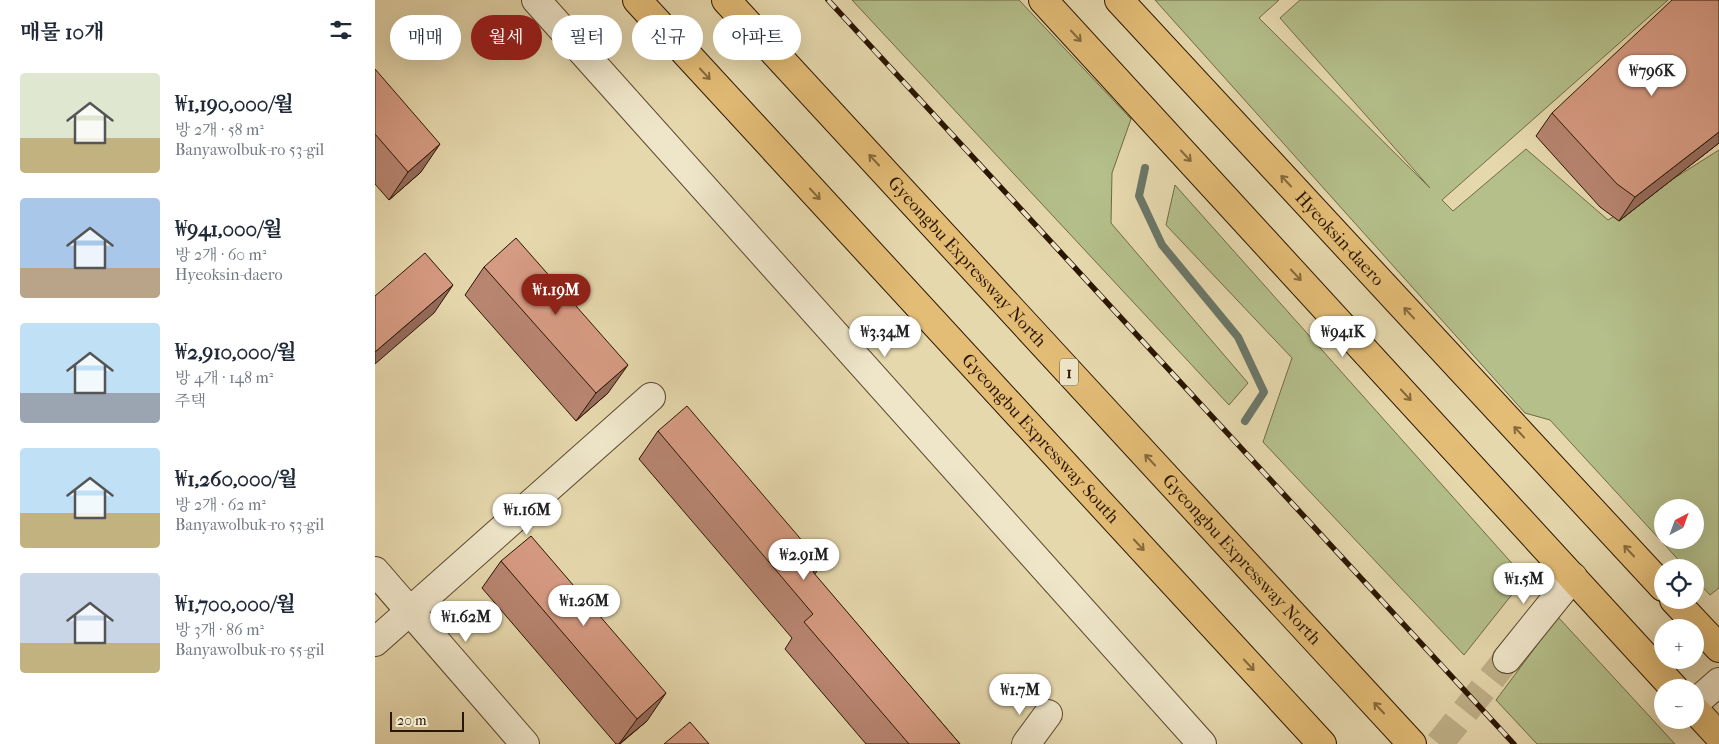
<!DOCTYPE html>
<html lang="ko">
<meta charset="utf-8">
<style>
:root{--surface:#fff;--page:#f2f2f3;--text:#1f2937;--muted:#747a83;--accent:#8f2418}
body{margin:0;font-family:"IM FELL French Canon","Noto Serif KR",serif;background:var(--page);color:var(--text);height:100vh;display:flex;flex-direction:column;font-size:19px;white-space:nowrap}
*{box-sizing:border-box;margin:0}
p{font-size:16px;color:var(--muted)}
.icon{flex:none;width:28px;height:28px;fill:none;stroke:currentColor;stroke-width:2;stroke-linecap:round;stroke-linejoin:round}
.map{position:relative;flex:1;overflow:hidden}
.sheet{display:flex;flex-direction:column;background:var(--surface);width:375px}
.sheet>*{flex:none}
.hud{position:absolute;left:15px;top:15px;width:475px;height:45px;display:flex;gap:10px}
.needle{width:32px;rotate:41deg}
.buttons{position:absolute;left:1279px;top:499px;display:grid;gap:10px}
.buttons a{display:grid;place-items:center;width:50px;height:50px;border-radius:50%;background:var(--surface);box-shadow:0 5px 20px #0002;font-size:25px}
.scale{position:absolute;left:15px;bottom:12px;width:74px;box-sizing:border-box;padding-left:5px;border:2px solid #2a1500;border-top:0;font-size:14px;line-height:18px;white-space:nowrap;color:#2a1500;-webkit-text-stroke:4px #efe6ca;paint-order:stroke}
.price{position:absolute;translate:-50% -42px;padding:0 11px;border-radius:18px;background:#fff;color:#222;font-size:16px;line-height:32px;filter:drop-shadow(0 1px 2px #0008)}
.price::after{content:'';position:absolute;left:50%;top:30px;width:15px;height:11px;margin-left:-8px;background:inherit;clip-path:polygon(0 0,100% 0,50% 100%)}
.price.current{background:var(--accent);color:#fff}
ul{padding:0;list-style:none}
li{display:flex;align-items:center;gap:15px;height:125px;padding:0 20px}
li span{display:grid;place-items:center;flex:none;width:140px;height:100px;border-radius:5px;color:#555}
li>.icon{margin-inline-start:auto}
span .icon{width:60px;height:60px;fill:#fffc;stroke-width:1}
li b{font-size:21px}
h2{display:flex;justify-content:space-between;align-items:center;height:60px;padding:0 20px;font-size:21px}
.pill{padding:0 18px;border-radius:22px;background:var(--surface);box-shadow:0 5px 20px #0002;font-size:18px;line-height:45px}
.pill.current{background:var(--accent);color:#fff}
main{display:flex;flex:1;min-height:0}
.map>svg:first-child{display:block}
.green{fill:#b4bf8a;stroke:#6f6a45;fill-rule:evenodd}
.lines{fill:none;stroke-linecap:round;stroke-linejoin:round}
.stream{stroke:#6b7768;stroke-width:8}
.minor-tunnel{stroke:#c0b18a;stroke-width:28;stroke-dasharray:28 14;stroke-linecap:butt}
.minor-casing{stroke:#59462b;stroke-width:30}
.major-casing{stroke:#2a1500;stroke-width:30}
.highway-casing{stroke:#2a1500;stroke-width:30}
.minor{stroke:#efe6ca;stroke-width:28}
.major{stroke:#e3bc76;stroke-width:28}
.highway{stroke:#e3bc76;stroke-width:28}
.rail-casing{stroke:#2a1500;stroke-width:5.5}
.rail{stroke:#efe6ca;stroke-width:4;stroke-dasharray:11;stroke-linecap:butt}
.wall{fill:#b88571;stroke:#2a1500}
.shaded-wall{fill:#966c5c;stroke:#2a1500}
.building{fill:#d69b83;stroke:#2a1500}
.oneway{stroke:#86683b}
.labels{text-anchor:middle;stroke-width:4.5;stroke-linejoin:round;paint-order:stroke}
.shield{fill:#efe6ca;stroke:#65543d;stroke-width:1}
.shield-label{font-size:16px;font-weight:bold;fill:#2a1500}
.street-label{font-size:18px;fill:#2a1500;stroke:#efe6ca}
</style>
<main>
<section class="sheet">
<h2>매물 10개<svg class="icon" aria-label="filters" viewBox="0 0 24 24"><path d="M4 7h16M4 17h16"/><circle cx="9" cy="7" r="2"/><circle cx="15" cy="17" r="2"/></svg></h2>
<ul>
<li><span style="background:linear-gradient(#dfe7d0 65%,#c2b280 0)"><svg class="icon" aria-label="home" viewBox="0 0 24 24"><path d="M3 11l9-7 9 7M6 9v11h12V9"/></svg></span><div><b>₩1,190,000/월</b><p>방 2개 · 58 m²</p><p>Banyawolbuk-ro 53-gil</p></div></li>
<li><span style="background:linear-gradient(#a9c7e8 70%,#b9a48a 0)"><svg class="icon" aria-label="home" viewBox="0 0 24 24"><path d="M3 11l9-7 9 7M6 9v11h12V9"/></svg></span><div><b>₩941,000/월</b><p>방 2개 · 60 m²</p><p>Hyeoksin-daero</p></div></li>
<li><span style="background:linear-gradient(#bfe0f5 70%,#9aa5b1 0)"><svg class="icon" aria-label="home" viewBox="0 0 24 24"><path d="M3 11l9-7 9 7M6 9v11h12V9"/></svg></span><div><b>₩2,910,000/월</b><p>방 4개 · 148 m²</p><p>주택</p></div></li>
<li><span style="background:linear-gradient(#bfe0f5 65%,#c2b280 0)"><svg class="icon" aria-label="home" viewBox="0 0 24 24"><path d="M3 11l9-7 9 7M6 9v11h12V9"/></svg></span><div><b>₩1,260,000/월</b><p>방 2개 · 62 m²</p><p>Banyawolbuk-ro 53-gil</p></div></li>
<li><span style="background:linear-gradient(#c9d6e8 70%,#c2b280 0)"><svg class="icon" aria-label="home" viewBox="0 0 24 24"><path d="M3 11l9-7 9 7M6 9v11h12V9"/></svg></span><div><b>₩1,700,000/월</b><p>방 3개 · 86 m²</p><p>Banyawolbuk-ro 55-gil</p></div></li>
</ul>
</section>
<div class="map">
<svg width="1344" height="744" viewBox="0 0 1344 744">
<rect width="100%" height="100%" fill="#e6d8ad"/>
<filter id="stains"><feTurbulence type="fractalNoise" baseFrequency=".004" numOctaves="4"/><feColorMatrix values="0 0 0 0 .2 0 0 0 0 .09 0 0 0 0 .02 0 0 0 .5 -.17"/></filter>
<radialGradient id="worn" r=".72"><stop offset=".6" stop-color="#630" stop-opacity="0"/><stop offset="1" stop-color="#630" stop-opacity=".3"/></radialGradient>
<g class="green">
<polygon points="477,0 644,0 756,119 737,173 736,223 873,383 854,405"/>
<path d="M780 0H904L884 18 1055 188 905 18 925 0H1293L1067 200 1078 211 1151 149 1233 220 1344 150V588L1335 595 1320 579V568L1310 567 1175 420 1150 413ZM1288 508H1320V540H1288Z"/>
<polygon points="800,185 1150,578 1089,655 888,442 917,358 791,225"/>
<polygon points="1183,617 1300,744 1162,744 1121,700"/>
</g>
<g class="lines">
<polyline class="stream" points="770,168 764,196 787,245 863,337 889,392 870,421"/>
<polyline class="minor-tunnel" points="1064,744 1132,659"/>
<g class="minor-casing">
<g id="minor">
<polyline points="161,0 827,744"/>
<polyline points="0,571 150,744"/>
<polyline points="0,642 276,397"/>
<polyline points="1132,659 1198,577"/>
<polyline points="1320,703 1344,682"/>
<polyline points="651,744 673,714"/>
</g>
</g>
<g class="major-casing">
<g id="major">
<polyline points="668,0 1299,688"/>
<path id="s1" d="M744 0 1288 587"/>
<polyline points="1299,600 1344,648"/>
<polyline points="1320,710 1344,736"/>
</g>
</g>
<g class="highway-casing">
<g id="highway">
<path id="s2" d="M262 0 947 744"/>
<path id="s3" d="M351 0 1037 744"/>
</g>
</g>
<use href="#minor" class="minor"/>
<use href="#major" class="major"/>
<use href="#highway" class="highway"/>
<g class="rail-casing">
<polyline id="rail" points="453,0 1139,744"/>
</g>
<use href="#rail" class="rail"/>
</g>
<g class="wall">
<polygon points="1344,0 1344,143 1244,221 1225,207 1161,136 1177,113"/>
<polygon points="0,69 46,172 14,200 0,184"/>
<polygon points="109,267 233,393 201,421 90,295"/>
<polygon points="283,431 440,575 585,744 491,744 410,649 417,638 264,459"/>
<polygon points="126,561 272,721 245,744 241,744 107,588"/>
</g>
<g class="shaded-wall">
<polygon points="1344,132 1344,143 1244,221 1260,197"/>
<polygon points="65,144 46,172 14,200 33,172"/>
<polygon points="78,285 59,313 0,364 0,352"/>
<polygon points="253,365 233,393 201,421 221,393"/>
<polygon points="447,564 428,591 438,572"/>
<polygon points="291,693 272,721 244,744 262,719"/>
</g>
<g class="building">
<polygon points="1297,0 1344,0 1344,132 1260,197 1242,184 1177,113"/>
<polygon points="0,69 65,144 33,172 0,134"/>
<polygon points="141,238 253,365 221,393 109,267"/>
<polygon points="50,253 78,285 0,352 0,296"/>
<polygon points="312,406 447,564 438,572 585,744 534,744 429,622 438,614 283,431"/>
<polygon points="156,536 291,693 262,719 126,561"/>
<polygon points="315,722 334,744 289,744"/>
</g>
<defs><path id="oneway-shaft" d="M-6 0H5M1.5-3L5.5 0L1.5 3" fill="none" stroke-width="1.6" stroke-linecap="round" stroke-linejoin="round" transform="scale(1.25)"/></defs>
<g class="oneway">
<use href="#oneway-shaft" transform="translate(701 36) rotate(47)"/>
<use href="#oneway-shaft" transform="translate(330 74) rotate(47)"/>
<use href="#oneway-shaft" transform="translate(811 156) rotate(47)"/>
<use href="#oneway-shaft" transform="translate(499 160) rotate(-133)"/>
<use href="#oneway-shaft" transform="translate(911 181) rotate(-133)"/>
<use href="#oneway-shaft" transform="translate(440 194) rotate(47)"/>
<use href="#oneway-shaft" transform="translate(921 275) rotate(47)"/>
<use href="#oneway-shaft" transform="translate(1034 313) rotate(-133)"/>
<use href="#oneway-shaft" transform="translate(1031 395) rotate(47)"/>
<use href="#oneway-shaft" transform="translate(1144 432) rotate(-133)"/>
<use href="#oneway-shaft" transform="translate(775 460) rotate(-133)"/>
<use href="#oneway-shaft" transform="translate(764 545) rotate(47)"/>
<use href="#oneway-shaft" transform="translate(1254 551) rotate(-133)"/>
<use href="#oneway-shaft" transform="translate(874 665) rotate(47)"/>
<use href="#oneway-shaft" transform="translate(1004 708) rotate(-133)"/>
</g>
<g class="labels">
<rect class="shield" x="685" y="358.5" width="18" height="27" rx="4"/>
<g class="shield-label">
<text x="694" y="378">1</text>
</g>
<g class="street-label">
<text dy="6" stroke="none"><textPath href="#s1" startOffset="325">Hyeoksin-daero</textPath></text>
<text dy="6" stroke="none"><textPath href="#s3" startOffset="356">Gyeongbu Expressway North</textPath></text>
<text dy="6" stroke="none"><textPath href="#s2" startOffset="596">Gyeongbu Expressway South</textPath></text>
<text dy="6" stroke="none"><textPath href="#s3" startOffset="761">Gyeongbu Expressway North</textPath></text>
</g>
</g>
<rect width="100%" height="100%" filter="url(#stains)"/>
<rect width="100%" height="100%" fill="url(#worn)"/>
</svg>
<div class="buttons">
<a><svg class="needle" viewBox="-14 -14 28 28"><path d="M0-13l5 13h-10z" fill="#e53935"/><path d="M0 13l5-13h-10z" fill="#747a83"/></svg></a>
<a><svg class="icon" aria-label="locate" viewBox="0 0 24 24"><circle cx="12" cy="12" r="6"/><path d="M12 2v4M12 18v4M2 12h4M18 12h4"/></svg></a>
<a>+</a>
<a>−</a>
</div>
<div class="scale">20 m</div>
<b class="price" style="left:1277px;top:97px">₩796K</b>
<b class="price current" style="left:181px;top:316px">₩1.19M</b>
<b class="price" style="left:510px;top:358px">₩3.34M</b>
<b class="price" style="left:968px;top:358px">₩941K</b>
<b class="price" style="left:152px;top:536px">₩1.16M</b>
<b class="price" style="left:429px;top:581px">₩2.91M</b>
<b class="price" style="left:1149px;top:605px">₩1.5M</b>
<b class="price" style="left:209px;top:627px">₩1.26M</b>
<b class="price" style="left:91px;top:643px">₩1.62M</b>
<b class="price" style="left:645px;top:716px">₩1.7M</b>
<div class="hud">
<a class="pill">매매</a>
<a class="pill current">월세</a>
<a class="pill">필터</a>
<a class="pill">신규</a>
<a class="pill">아파트</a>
</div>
</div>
</main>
